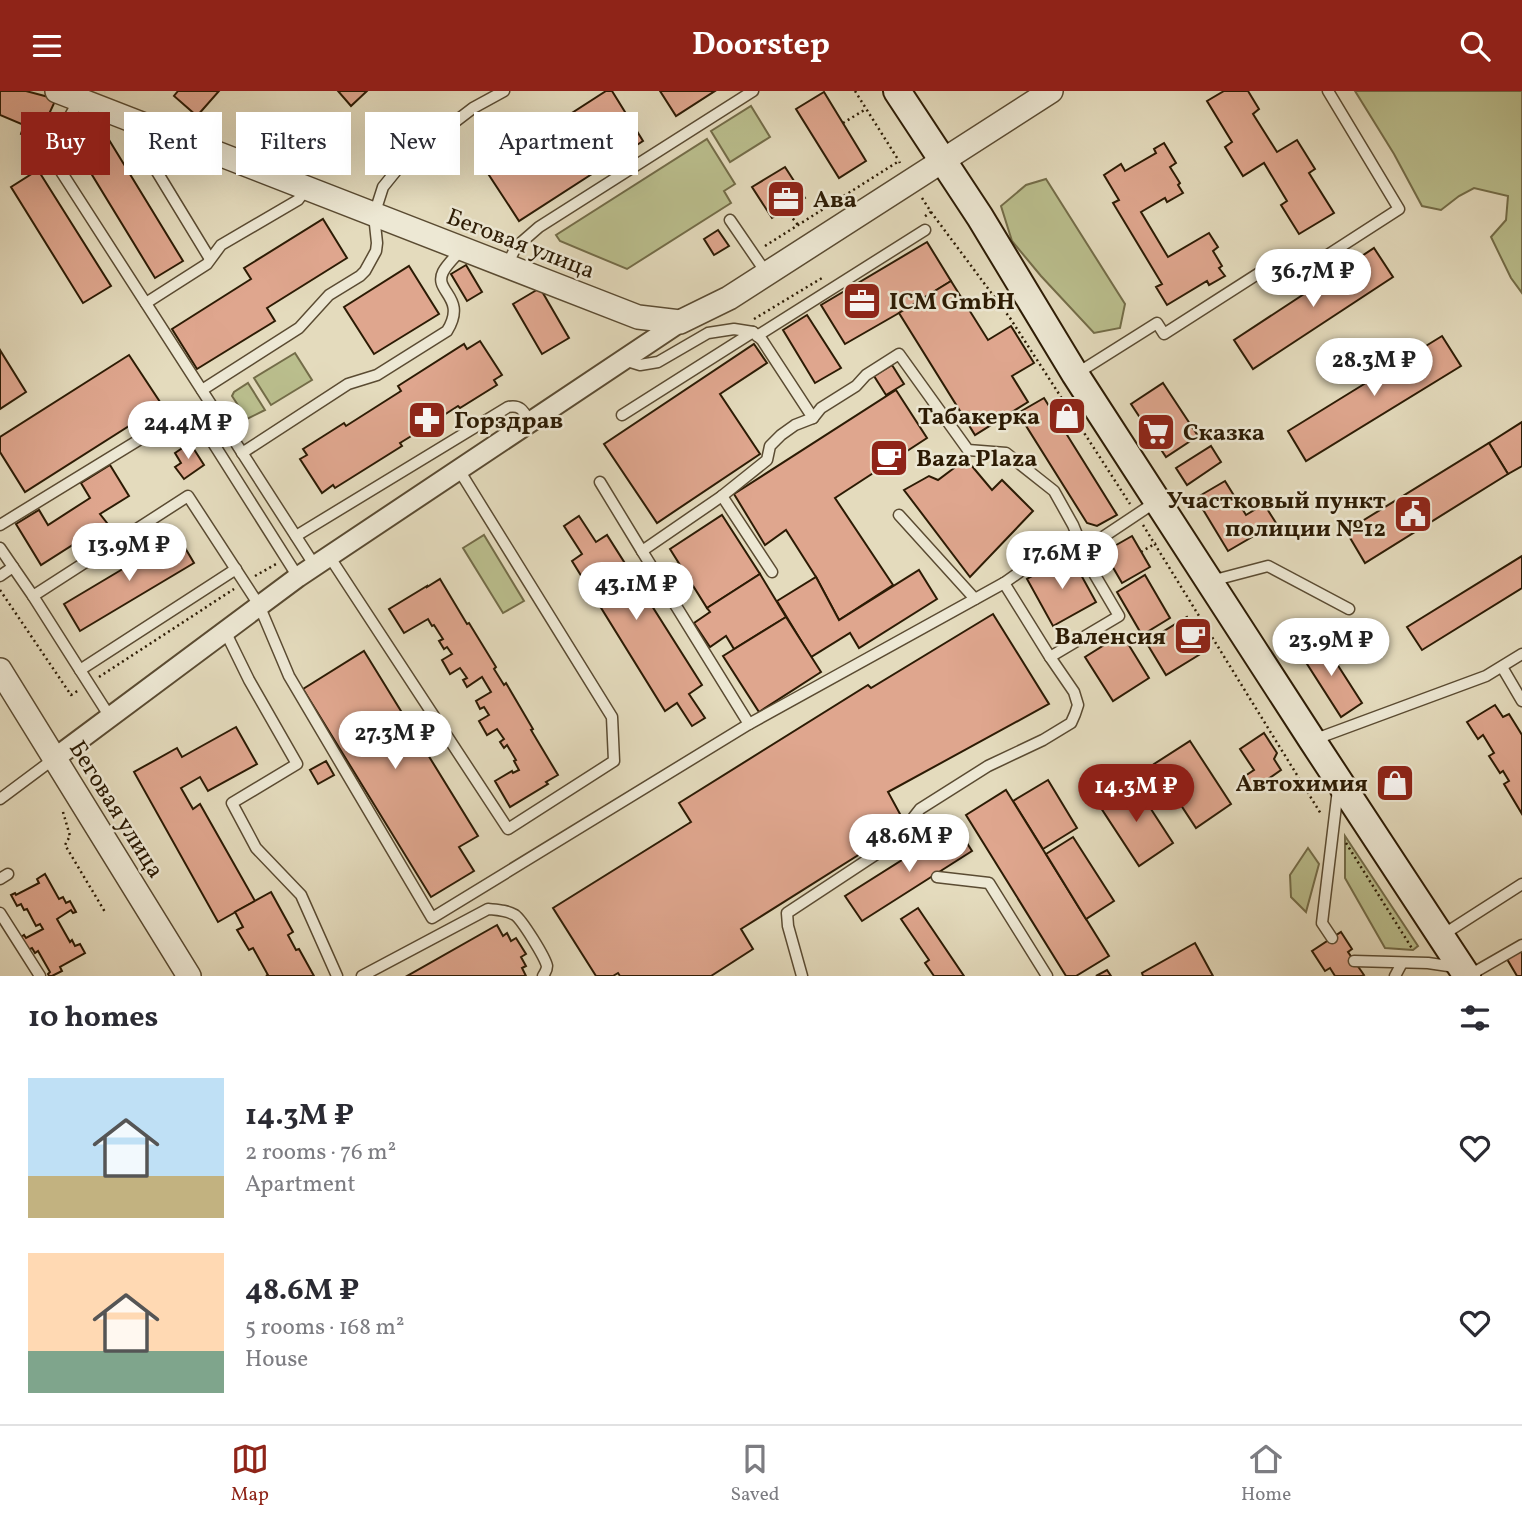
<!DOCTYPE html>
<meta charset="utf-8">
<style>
:root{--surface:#fff;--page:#f2f2f3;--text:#2b2b33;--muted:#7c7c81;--line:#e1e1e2;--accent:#8f2418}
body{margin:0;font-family:Vollkorn,serif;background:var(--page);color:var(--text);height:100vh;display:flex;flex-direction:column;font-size:26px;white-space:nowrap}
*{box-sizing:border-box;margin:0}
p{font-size:23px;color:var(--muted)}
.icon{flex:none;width:38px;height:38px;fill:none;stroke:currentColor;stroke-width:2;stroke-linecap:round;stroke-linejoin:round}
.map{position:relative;height:885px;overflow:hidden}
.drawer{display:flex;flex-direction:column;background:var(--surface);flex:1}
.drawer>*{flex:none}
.banner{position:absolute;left:21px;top:21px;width:700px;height:63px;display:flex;gap:14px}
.price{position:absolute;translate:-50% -60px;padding:0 16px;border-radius:24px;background:#fff;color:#222;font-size:23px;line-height:46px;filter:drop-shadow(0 2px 4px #0008)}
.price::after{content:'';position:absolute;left:50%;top:42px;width:21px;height:16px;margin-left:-10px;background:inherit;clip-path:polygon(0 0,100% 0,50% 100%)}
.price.on{background:var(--accent);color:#fff}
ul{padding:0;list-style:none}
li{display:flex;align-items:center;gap:21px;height:175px;padding:0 28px}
li span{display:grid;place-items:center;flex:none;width:196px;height:140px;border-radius:0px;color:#555}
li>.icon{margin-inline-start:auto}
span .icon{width:84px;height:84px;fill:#fffc;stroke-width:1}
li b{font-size:30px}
h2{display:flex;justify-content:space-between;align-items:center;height:84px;padding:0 28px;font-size:30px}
.pill{padding:0 24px;border-radius:0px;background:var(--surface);box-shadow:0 7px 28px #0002;font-size:24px;line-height:63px}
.pill.on{background:var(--accent);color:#fff}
header{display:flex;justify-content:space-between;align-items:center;height:91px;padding:0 28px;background:var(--accent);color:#fff;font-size:32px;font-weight:700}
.dock{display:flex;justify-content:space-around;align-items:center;height:98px;border-top:2px solid var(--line);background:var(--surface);font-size:19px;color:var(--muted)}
.dock a{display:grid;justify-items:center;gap:4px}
.dock .on{color:var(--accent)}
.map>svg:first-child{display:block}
.green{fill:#babe8d;stroke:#736c48;stroke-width:2}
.building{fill:#dfa68e;stroke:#2c1b04;stroke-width:2}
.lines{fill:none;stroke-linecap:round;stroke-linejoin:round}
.service-casing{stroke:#5a4b32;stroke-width:13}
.minor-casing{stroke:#5a4b32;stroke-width:23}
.tertiary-casing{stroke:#5a4b32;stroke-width:26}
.secondary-casing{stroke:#2c1b04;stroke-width:30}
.path{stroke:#2c1b04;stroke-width:2.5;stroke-dasharray:2 3.5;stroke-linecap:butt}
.service{stroke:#ede8d4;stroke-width:10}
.minor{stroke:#ede8d4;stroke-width:19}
.tertiary{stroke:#ede8d4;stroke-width:23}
.secondary{stroke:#ede8d4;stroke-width:26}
.labels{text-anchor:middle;stroke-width:5;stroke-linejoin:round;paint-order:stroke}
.poi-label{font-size:24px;font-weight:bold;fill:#2c1b04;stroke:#ede8d4;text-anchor:start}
.street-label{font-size:24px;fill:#2c1b04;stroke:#ede8d4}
</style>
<header><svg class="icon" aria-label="menu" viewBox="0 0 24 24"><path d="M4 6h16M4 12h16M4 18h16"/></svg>Doorstep<svg class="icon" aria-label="search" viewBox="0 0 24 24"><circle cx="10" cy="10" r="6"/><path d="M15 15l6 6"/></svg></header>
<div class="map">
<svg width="1522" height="885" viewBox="0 0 1522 885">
<rect width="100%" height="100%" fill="#e4dbbd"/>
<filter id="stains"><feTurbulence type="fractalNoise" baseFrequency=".00286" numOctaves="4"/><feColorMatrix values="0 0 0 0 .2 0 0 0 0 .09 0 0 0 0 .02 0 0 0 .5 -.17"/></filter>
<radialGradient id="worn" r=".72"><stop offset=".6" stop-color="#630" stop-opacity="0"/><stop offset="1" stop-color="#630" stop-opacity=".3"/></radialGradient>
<g class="green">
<polygon points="1355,0 1522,0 1522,202 1511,187 1491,146 1506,129 1508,105 1474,97 1459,105 1441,119 1422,115 1394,63"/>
<polygon points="751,15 770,46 730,71 711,40"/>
<polygon points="707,48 735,93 724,100 731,112 627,178 560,150 556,144"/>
<polygon points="1046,88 1125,213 1120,237 1094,242 1041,185 1012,150 1001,115 1026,94"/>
<polygon points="295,262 312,289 271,314 254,287"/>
<polygon points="248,292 265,319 247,328 232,305 234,301"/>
<polygon points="484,444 524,510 503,522 463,457"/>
<polygon points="1345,745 1418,855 1413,859 1385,857 1345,787"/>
<polygon points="1308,757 1319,773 1306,821 1291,806 1290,784"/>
</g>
<g class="building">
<polygon points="0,0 26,0 56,8 37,49 21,43 24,34 0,24"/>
<polygon points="178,0 219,0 197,25 174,5"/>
<polygon points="338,0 367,0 351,15"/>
<polygon points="606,0 612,0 643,50 519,130 485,78"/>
<polygon points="660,0 715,0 676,25"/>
<polygon points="1224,0 1248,0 1259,18 1253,23 1277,61 1297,49 1315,78 1309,82 1334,122 1299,143 1281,114 1287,110 1264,72 1243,85 1225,56 1232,51 1207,10"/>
<polygon points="824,1 866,70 839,87 796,18"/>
<polygon points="103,39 183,170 155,187 75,56"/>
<polygon points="1164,52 1176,72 1170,76 1180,92 1178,94 1183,102 1167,111 1165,107 1141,121 1168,166 1209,142 1218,156 1213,160 1222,175 1219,177 1225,185 1209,194 1207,190 1167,214 1156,196 1162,193 1113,112 1119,109 1104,84 1121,73 1125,80 1156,62 1154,58"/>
<polygon points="785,76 805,107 772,127 752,96"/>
<polygon points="38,79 111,195 83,212 11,96"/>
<polygon points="323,128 347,167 267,217 275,230 197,278 172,238 251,188 244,177"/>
<polygon points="718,139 729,155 714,164 704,148"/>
<polygon points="927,151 951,190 899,222 845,253 821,214"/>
<polygon points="1374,157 1393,186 1253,278 1234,249"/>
<polygon points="466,174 482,201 467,210 451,183"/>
<polygon points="409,175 439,223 374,263 344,216"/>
<polygon points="951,190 988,249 1011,235 1034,272 1012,285 1028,311 975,344 899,222"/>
<polygon points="540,197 569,247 542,263 513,213"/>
<polygon points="807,224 841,277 815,292 783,239"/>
<polygon points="1442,245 1461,275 1306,370 1288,340"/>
<polygon points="480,250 502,284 494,289 497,294 460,317 458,315 413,344 400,352 402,355 335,397 333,394 322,402 300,368 307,364 303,358 344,332 346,335 401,300 398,295 464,253 467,258"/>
<polygon points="754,253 767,272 720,303 760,363 657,432 604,353"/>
<polygon points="0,259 26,301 0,318"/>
<polygon points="129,264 162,314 25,401 0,361 0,346"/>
<polygon points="892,274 904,293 886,304 874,285"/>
<polygon points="1163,292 1198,345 1166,366 1131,313"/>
<polygon points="896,299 927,347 835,407 893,494 839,529 816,486 786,439 765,454 734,403"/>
<polygon points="1044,307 1117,424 1097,435 1087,432 1018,322"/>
<polygon points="1522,331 1522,375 1508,383 1489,352"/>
<polygon points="190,352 204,374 184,388 175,376 181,372 175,362"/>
<polygon points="1489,352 1508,383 1365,472 1346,440"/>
<polygon points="1211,355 1221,371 1187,394 1176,377"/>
<polygon points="966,368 992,399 1002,389 1033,420 970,486 904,399 929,385 938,389"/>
<polygon points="110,374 129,405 100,423 107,432 41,474 16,433 39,419 48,434 90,407 81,392"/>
<polygon points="1225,390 1246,424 1264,413 1276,432 1228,460 1196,407"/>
<polygon points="722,424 760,483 707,517 670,458"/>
<polygon points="579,425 596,451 607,444 702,594 689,603 705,627 692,635 677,612 665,620 572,470 582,463 564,435"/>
<polygon points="178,445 194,472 80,540 64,513"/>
<polygon points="1132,445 1150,476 1122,492 1104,461"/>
<polygon points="1070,464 1096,511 1053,535 1027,488"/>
<polygon points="1522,465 1522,497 1422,559 1407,536"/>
<polygon points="919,479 937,508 859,557 850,542 811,566 777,510 816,486 839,529"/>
<polygon points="760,483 786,526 734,558 726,545 710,556 694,532 710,521 707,517"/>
<polygon points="1145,484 1170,527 1142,544 1117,501"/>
<polygon points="440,488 467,533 469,532 496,576 494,578 504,594 506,592 533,638 531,639 558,684 546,691 548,693 510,716 495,690 512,680 513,682 519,679 514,670 516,669 507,654 504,657 500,651 504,648 497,638 487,644 479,630 489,624 484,616 480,618 476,610 491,601 482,586 467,596 463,589 467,587 460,577 450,583 442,569 452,563 447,556 444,558 439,550 443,548 434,534 432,535 428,528 404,542 389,518 427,495 427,496"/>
<polygon points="993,523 1049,613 888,701 906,734 741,838 753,858 711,885 620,885 618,882 613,885 596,885 553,817 691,731 679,712 868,594 871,597"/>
<polygon points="786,526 821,581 759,621 723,565"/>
<polygon points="1187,526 1207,559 1166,584 1146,551"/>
<polygon points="1122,543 1149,587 1113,610 1085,566"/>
<polygon points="1321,548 1362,612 1341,626 1300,562"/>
<polygon points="364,560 478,745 459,756 474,780 431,806 303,598"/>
<polygon points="1495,614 1503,626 1509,623 1522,644 1522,723 1504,693 1509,690 1503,680 1500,682 1489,665 1494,662 1483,644 1478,648 1467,631"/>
<polygon points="236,636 257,673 208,700 200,686 181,697 193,718 200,713 255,810 218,831 134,681 177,657 182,666"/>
<polygon points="1264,642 1277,662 1274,668 1281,679 1251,700 1242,687 1254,679 1240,658"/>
<polygon points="1190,650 1231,713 1196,737 1154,673"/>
<polygon points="326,670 334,684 318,693 310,679"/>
<polygon points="1392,683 1401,699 1393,704 1384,688"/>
<polygon points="1048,689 1077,737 1043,758 1013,710"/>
<polygon points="1134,692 1173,752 1139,775 1099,714"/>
<polygon points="1006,699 1109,865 1076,885 1066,885 966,724"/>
<polygon points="956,735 972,760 862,830 845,805"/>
<polygon points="1073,746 1114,810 1086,828 1046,763"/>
<polygon points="45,783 59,808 63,806 66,812 70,810 76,821 73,822 71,819 57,828 70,851 72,849 75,855 80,853 85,862 60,876 62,880 52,885 49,885 48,883 50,881 38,860 35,862 32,857 28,859 21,846 24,844 26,847 43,838 40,833 36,835 27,818 24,819 21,813 17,815 11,804 15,802 16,804 39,792 37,788"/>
<polygon points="271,801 293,841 288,844 296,859 299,858 314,885 266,885 268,884 253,857 249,859 237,839 243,836 235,821"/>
<polygon points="918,817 964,885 934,885 925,872 929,869 901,828"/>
<polygon points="497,834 503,845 507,842 511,850 516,847 526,863 521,866 526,875 522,877 526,885 407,885"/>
<polygon points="1341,841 1352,858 1348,861 1364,884 1362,885 1335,885 1330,877 1325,880 1312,860"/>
<polygon points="1195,852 1213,885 1143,885 1142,882"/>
<polygon points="1522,859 1522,885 1517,885 1507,868"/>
<polygon points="1107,879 1111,885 1096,885"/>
</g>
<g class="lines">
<g class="service-casing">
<g id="service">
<polyline points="79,9 51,59 53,68 315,475"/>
<polyline points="136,31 134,43 210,168"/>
<polyline points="730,129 767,183"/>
<polyline points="507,174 516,156 539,136 753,0"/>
<polyline points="146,212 207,173 221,154 298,109 306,98"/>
<polyline points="757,245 925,139"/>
<polyline points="624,269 640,274 658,271 708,242 734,238 753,241 762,249 813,327"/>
<polyline points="1076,283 1157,232 1164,243 1278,170 1289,189 1399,118 1328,0"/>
<polyline points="202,299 299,237 329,204 360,185 365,180 376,160 377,152 374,124 383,96 404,70 473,17 504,0"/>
<polyline points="622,324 753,241"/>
<path d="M242 362 348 293 377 284 447 240C468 206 433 201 443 181 447 173 456 165 462 158"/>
<polyline points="600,391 642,460 722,405 767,369 770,355 781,344 795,334 813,327 821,317 856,295 866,284 899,263 968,359 1006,362 1054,400 1073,434 1078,446 1072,457"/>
<polyline points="722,405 772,481"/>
<polyline points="899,424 975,508"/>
<polyline points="0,434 191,317 298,486"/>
<path d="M296 445 508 316C521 313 524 321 530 331"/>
<polyline points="0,457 13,476"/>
<polyline points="642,460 749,633"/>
<polyline points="329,465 508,738 614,670 612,626 459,379"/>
<polyline points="0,485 13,476 33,505 188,405 259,514 289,585 432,827 749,633 1004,492 1038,468 1072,457 1088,456 1157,410"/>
<polyline points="1211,490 1268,475 1349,518"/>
<polyline points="1004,492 1050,566 1119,525 1079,457"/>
<polyline points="33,505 80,579 236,478"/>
<polyline points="225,540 249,589 297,673 232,712 256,757 301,804 337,885"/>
<polyline points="1502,576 1522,610"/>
<polyline points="80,579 110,626"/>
<polyline points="1313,649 1486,585 1522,563"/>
<polyline points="0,708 55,667"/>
<polyline points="937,786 989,792 1047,885"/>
<polyline points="0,788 8,783"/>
<polyline points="0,822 40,885"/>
<polyline points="1441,845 1522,793"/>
<polyline points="1332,847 1322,832 1338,698"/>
<polyline points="1354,870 1428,872 1455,876"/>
<path d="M362 885 488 818C498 819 506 819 515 824 522 829 545 866 547 875 547 879 545 882 543 885"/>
<polyline points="802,885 788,835 787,822 881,760 902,741 920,718 988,675 1043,649 1071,632 1075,623 1078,614 1074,601 1050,566"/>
<polyline points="1395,885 1402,872"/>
<polyline points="1468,885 1522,854"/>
</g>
</g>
<g class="minor-casing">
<polyline id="minor" points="55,667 298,486 680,231"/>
</g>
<g class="tertiary-casing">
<g id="tertiary">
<polyline points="57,0 638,226 680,231 729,207 1051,0"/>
<polyline points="0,579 189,885"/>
</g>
</g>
<g class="secondary-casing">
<polyline id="secondary" points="897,0 980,126 1075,283 1312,649 1467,885"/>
</g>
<g class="path">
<polyline points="855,0 899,70"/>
<polyline points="843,32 866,18"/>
<polyline points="922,107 931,121 924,126"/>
<polyline points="786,119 798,134"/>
<polyline points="931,121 1010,227 1130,413"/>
<polyline points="765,155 899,70 900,72"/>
<polyline points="754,228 822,187"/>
<polyline points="1143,434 1321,723"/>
<polyline points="1141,461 1156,452"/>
<polyline points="255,485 276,473"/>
<polyline points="0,499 71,604 79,599"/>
<polyline points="99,586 234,498"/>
<polyline points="63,721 70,745 65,754 105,821"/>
<polyline points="1346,752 1413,859"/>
</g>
<use href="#service" class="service"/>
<use href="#minor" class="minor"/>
<use href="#tertiary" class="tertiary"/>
<use href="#secondary" class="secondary"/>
</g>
<defs>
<g id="office-square" transform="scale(2.0125)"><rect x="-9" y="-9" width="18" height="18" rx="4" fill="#8f2418" stroke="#ede8d4"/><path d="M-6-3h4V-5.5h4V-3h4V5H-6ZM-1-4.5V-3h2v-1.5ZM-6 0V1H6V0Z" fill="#fff"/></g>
<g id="shop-square" transform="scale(2.0125)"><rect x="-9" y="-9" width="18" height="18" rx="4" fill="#8f2418" stroke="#ede8d4"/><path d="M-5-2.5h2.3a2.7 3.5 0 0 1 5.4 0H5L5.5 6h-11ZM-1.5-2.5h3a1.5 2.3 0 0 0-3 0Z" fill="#fff"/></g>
<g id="pharmacy-square" transform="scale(2.0125)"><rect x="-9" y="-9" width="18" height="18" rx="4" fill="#8f2418" stroke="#ede8d4"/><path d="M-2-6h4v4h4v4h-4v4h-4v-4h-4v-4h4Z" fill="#fff"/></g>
<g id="supermarket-square" transform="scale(2.0125)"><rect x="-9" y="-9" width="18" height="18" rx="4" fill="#8f2418" stroke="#ede8d4"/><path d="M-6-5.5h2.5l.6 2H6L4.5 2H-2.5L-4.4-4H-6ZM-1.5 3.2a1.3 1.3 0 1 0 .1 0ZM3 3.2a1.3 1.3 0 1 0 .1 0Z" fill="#fff"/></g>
<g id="cafe-square" transform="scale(2.0125)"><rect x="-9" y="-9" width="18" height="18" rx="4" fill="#8f2418" stroke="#ede8d4"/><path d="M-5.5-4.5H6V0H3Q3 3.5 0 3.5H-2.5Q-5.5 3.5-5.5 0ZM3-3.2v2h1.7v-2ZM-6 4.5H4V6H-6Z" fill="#fff"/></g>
<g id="civic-square" transform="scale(2.0125)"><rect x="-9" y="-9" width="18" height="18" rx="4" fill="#8f2418" stroke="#ede8d4"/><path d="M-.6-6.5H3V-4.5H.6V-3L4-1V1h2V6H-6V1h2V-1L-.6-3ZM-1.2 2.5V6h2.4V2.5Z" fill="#fff"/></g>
</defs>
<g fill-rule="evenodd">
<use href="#office-square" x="786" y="108"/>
<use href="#office-square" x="862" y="210"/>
<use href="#shop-square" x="1067" y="325"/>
<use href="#pharmacy-square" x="427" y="329"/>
<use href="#supermarket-square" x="1156" y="341"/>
<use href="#cafe-square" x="889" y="367"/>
<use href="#civic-square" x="1413" y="423"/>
<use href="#cafe-square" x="1193" y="545"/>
<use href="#shop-square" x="1395" y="692"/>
</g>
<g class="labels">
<g class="poi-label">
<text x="813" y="116">Ава</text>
<text x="889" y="218">ICM GmbH</text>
<text x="1040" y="333" text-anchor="end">Табакерка</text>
<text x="454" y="337">Горздрав</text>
<text x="1183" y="349">Сказка</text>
<text x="916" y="375">Baza Plaza</text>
<text x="1386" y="417" text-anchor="end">Участковый пункт<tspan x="1386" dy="28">полиции №12</tspan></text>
<text x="1166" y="553" text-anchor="end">Валенсия</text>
<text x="1368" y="700" text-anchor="end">Автохимия</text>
</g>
<g class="street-label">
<text transform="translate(521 152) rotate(21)" y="8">Беговая улица</text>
<text transform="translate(117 718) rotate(58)" y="8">Беговая улица</text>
</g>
</g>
<rect width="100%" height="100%" filter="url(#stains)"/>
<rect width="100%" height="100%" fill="url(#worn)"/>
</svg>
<b class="price" style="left:1313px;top:218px">36.7M ₽</b>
<b class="price" style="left:1374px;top:307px">28.3M ₽</b>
<b class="price" style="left:188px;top:370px">24.4M ₽</b>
<b class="price" style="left:129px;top:492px">13.9M ₽</b>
<b class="price" style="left:1062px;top:500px">17.6M ₽</b>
<b class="price" style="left:636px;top:531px">43.1M ₽</b>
<b class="price" style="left:1331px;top:587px">23.9M ₽</b>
<b class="price" style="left:395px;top:680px">27.3M ₽</b>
<b class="price on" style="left:1136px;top:733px">14.3M ₽</b>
<b class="price" style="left:909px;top:783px">48.6M ₽</b>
<div class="banner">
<a class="pill on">Buy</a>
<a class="pill">Rent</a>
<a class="pill">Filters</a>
<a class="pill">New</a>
<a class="pill">Apartment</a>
</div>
</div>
<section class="drawer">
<h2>10 homes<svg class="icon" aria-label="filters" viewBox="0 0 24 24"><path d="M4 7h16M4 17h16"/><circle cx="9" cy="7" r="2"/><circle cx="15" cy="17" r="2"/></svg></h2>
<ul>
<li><span style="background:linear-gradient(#bfe0f5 70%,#c2b280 0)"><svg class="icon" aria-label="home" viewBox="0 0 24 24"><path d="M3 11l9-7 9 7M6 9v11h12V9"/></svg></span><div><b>14.3M ₽</b><p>2 rooms · 76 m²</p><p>Apartment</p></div><svg class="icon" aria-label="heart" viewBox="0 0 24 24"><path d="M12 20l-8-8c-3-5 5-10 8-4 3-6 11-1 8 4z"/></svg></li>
<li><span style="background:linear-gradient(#ffd9b3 70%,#7fa58c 0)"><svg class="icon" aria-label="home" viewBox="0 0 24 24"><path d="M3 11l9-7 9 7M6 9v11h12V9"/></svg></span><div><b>48.6M ₽</b><p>5 rooms · 168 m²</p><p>House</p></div><svg class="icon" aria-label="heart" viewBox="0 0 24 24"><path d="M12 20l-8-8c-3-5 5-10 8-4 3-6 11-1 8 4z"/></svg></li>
</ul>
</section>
<nav class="dock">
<a class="on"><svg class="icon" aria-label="map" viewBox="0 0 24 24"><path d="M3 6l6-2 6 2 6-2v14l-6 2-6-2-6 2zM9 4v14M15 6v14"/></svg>Map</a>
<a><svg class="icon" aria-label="saved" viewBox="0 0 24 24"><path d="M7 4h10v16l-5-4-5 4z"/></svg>Saved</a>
<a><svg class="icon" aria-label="home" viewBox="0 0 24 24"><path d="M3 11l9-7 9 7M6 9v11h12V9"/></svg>Home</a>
</nav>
